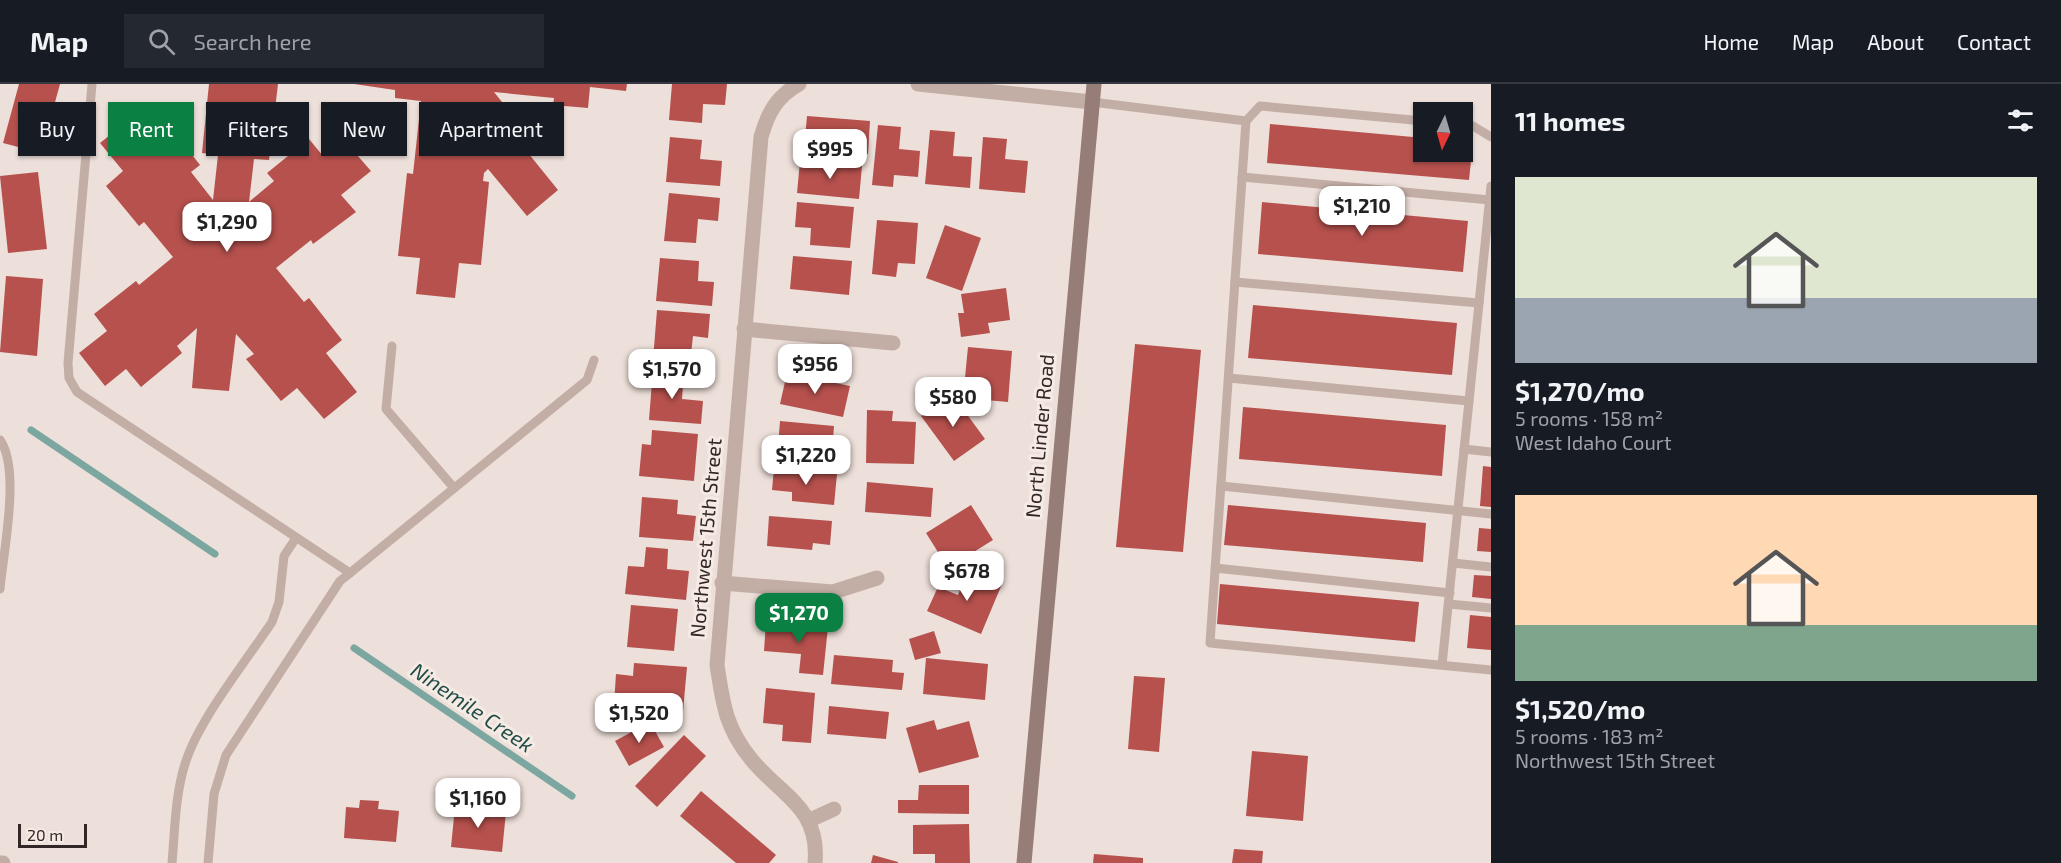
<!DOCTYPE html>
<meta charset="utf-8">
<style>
:root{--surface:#171b24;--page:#242831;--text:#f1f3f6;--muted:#9ea1a6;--line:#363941;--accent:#0b8043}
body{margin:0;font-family:"Exo 2",sans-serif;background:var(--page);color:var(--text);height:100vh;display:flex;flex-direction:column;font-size:22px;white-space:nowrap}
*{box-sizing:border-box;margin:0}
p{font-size:20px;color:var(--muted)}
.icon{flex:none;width:33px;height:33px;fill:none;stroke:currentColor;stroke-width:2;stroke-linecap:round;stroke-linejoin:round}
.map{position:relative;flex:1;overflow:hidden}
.sheet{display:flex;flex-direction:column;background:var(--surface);width:570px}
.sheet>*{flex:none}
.guide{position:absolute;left:18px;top:18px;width:570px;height:54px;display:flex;gap:12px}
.needle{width:39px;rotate:185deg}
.tools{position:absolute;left:1413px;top:18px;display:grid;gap:12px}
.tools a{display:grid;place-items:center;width:60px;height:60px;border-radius:0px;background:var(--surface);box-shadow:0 2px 4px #0004;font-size:30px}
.scale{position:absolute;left:18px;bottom:15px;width:69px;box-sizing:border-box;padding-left:6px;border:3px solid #312726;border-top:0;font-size:16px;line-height:21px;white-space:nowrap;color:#312726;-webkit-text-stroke:4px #f6eae4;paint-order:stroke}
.price{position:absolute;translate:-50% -51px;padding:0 14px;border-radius:12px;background:#fff;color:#222;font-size:20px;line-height:39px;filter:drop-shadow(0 2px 3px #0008)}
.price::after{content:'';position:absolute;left:50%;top:36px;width:18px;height:14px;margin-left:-9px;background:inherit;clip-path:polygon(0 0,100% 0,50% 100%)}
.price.active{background:var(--accent);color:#fff}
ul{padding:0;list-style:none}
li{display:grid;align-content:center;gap:12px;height:318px;padding:0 24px}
li span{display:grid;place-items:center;height:186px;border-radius:0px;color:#555}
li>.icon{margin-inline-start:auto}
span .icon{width:108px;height:108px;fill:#fffc;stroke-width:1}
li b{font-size:26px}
h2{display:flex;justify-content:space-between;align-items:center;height:72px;padding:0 24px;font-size:26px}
.tag{padding:0 21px;border-radius:0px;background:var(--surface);box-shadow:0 2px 4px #0004;font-size:21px;line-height:54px}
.tag.active{background:var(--accent);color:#fff}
header{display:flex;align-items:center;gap:36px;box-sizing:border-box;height:84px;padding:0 30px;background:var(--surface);border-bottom:2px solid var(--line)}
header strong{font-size:28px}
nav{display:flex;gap:33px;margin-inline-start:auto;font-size:21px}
.search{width:420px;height:54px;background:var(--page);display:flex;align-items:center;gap:15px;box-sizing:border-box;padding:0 21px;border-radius:0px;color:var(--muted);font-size:22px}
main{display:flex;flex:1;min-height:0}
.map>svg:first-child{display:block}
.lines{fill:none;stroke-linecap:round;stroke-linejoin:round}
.stream{stroke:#7ba7a0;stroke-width:7}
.building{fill:#b6514d}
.service{stroke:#c3aea6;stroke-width:9}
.minor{stroke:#c3aea6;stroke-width:15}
.tertiary{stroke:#c3aea6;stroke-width:15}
.secondary{stroke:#977d78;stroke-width:15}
.labels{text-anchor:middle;stroke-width:6;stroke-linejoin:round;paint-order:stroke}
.street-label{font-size:20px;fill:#312726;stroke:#f6eae4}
.water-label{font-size:21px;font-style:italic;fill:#214d47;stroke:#f6eae4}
</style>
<header>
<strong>Map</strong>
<div class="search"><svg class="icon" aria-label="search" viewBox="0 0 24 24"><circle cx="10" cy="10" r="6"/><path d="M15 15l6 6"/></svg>Search here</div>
<nav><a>Home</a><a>Map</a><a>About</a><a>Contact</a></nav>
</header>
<main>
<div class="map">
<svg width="1491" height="779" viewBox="0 0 1491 779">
<rect width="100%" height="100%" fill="#eddfd9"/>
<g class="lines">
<g class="stream">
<polyline points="31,346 215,470"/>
<polyline points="354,564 572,712"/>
</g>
</g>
<g class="building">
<polygon points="19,0 60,0 41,69 3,59"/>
<polygon points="209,0 278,0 269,76 254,75 249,118 274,97 267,89 309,55 323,72 343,55 371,87 341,111 356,128 313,160 311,156 276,184 304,218 309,214 342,256 326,269 357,308 324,335 297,304 281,317 246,275 254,270 236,250 229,307 192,304 197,244 177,262 182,269 141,303 126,285 105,302 79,269 107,247 94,230 136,197 139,201 173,173 144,138 139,142 106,102 123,87 100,59 134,32 151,54 168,40 200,81 191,88 213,116 218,71 202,69"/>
<polygon points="354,0 627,0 626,7 590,3 588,24 553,21 554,14 494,8 529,52 520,59 558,106 527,132 488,85 484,89 483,97 489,98 481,181 459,179 455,214 416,210 420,174 398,172 407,89 413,90 421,17 395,14 395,6"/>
<polygon points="672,0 727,0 725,21 703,20 702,39 669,36"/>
<polygon points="807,32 870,37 868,70 804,65"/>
<polygon points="1270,40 1424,54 1424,68 1462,68 1462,57 1473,58 1469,96 1267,79"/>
<polygon points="878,41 901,43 899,65 920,67 918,93 894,91 893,103 872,101"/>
<polygon points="930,46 955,48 953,72 972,73 970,104 925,100"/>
<polygon points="670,53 702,56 700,75 722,77 720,102 666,98"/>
<polygon points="983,53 1007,55 1005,75 1028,77 1025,109 979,105"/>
<polygon points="800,77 862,82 859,115 797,109"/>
<polygon points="38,88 47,165 8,169 0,92"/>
<polygon points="669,109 720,114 718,137 698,135 696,159 664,157"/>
<polygon points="797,118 854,123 850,164 810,161 811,144 795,143"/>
<polygon points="1262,118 1468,137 1463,188 1258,170"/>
<polygon points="877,136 918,139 915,180 898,179 896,193 872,190"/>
<polygon points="945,141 981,154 962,207 926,194"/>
<polygon points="793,172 852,177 849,211 790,205"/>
<polygon points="660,174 699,177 698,197 714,198 712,222 656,217"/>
<polygon points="6,192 43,195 37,272 0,268"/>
<polygon points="1006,204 1010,236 988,239 990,249 961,253 958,229 964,229 961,210"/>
<polygon points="1253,221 1457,239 1452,291 1248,274"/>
<polygon points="657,226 710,230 708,254 693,252 690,279 653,276"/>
<polygon points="1135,260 1201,266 1183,468 1116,463"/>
<polygon points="968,263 1012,267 1008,318 963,314"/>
<polygon points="653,285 684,288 682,315 703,317 701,340 649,336"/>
<polygon points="787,289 850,302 843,333 780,320"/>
<polygon points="952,310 985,355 954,377 921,332"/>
<polygon points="1243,323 1446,341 1442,392 1239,375"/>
<polygon points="867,326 893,327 892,337 916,338 914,380 866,379"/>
<polygon points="780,337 834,342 831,381 777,376"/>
<polygon points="652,346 698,350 694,397 639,392 642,360 651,361"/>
<polygon points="1483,382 1491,383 1491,423 1480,422"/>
<polygon points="774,384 837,390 834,421 792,417 792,408 772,406"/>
<polygon points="867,398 933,404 931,433 865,428"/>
<polygon points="642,413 678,416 677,430 696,432 693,457 639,453"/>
<polygon points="971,421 993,456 948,484 926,449"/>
<polygon points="1228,421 1426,439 1423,478 1224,461"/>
<polygon points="769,432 832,437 830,461 813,459 812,466 767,462"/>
<polygon points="1479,444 1491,445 1491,468 1477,467"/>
<polygon points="646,463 668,465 667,485 689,487 686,516 625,510 628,482 644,483"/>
<polygon points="968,486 1002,500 981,550 927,527 938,503 958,511"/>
<polygon points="1474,491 1491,492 1491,515 1472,513"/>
<polygon points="1220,500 1419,518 1415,558 1217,540"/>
<polygon points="631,521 678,525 674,567 627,563"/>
<polygon points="1470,531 1491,533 1491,566 1467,564"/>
<polygon points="766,538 828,543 823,591 799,589 801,570 764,567"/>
<polygon points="934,547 941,569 915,576 909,555"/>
<polygon points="834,571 893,576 892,588 904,589 902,606 831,600"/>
<polygon points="926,574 988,580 985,616 923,610"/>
<polygon points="634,579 687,583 683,627 614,620 616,590 633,592"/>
<polygon points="1134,592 1165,594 1159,668 1128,665"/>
<polygon points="766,604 815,609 811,659 782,657 783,641 763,639"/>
<polygon points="829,622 889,628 886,655 827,650"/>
<polygon points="934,636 937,646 969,637 979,673 919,689 906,644"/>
<polygon points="650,638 664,663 629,682 615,657"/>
<polygon points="684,651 706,672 657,723 635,702"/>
<polygon points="1252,667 1308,672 1303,737 1246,732"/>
<polygon points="919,701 969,701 969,730 898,729 898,716 918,716"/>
<polygon points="701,707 776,771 769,779 736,779 680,732"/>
<polygon points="360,716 379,717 378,725 399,727 396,758 344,754 346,723 359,724"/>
<polygon points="455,723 506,728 502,768 451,763"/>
<polygon points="969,740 970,779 935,779 935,770 913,770 913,741"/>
<polygon points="1234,765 1263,767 1262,779 1232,779"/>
<polygon points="1094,770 1143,774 1143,779 1093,779"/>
<polygon points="873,771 898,778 898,779 871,779"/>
</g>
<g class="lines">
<g class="service">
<polyline points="92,0 68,279 69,294 77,308 350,489 587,296 594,276"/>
<polyline points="1092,18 1246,37 1210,559 1491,586"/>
<polyline points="1246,37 1260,22 1424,37"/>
<polyline points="1462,41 1473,42 1491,53"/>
<polyline points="1242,93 1490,116"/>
<polyline points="1235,198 1479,219"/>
<polyline points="392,262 386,325 454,404"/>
<polyline points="1229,294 1469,317"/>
<path d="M0 356C21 385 3 470 0 505"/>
<polyline points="1464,365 1491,368"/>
<polyline points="1221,402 1491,430"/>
<polyline points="1453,479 1491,483"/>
<polyline points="1215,484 1450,509"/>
<polyline points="1449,520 1491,524"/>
<polyline points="1442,581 1491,102"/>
<path d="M172 779C175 745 175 707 187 674 202 632 246 577 272 538L279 518 284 472 296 454"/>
<polyline points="208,779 214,710 226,671 340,497 350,489"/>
</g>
<g class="minor">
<path d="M799 0C776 13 768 29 761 53L717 581C723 619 725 643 751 675 781 712 820 723 815 779"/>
<polyline points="918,0 1092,18"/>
<polyline points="744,245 893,259"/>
<polyline points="722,499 833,508 877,494"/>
<polyline points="810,736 834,725"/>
</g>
<polyline class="tertiary" points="0,779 3,779"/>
<polyline class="secondary" points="1024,779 1094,0"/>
</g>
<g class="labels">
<g class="street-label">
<text transform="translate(1040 352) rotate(-85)" y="7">North Linder Road</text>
<text transform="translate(706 454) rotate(-85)" y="7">Northwest 15th Street</text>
</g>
<g class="water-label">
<text transform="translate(472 624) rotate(34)" y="7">Ninemile Creek</text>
</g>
</g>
</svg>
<div class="tools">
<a><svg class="needle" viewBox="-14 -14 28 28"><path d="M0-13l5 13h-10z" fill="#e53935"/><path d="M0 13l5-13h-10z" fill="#9ea1a6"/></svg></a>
</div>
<div class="scale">20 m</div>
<b class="price" style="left:830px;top:96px">$995</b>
<b class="price" style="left:1362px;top:153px">$1,210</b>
<b class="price" style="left:227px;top:169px">$1,290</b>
<b class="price" style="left:815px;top:311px">$956</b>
<b class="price" style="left:672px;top:316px">$1,570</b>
<b class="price" style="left:953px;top:344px">$580</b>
<b class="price" style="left:806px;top:402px">$1,220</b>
<b class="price" style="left:967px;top:518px">$678</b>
<b class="price active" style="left:799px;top:560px">$1,270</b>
<b class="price" style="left:639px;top:660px">$1,520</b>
<b class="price" style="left:478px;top:745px">$1,160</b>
<div class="guide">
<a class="tag">Buy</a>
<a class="tag active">Rent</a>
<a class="tag">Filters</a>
<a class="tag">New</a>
<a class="tag">Apartment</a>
</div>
</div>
<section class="sheet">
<h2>11 homes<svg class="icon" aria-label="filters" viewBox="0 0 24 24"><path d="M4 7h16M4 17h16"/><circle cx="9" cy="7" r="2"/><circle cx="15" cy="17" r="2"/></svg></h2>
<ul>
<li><span style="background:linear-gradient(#dfe7d0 65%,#9aa5b1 0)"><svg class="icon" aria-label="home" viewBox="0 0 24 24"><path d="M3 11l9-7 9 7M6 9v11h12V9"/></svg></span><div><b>$1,270/mo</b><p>5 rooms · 158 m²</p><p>West Idaho Court</p></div></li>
<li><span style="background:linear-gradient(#ffd9b3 70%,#7fa58c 0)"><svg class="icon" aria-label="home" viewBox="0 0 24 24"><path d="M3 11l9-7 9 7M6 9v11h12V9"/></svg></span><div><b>$1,520/mo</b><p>5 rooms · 183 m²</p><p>Northwest 15th Street</p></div></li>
</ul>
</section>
</main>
